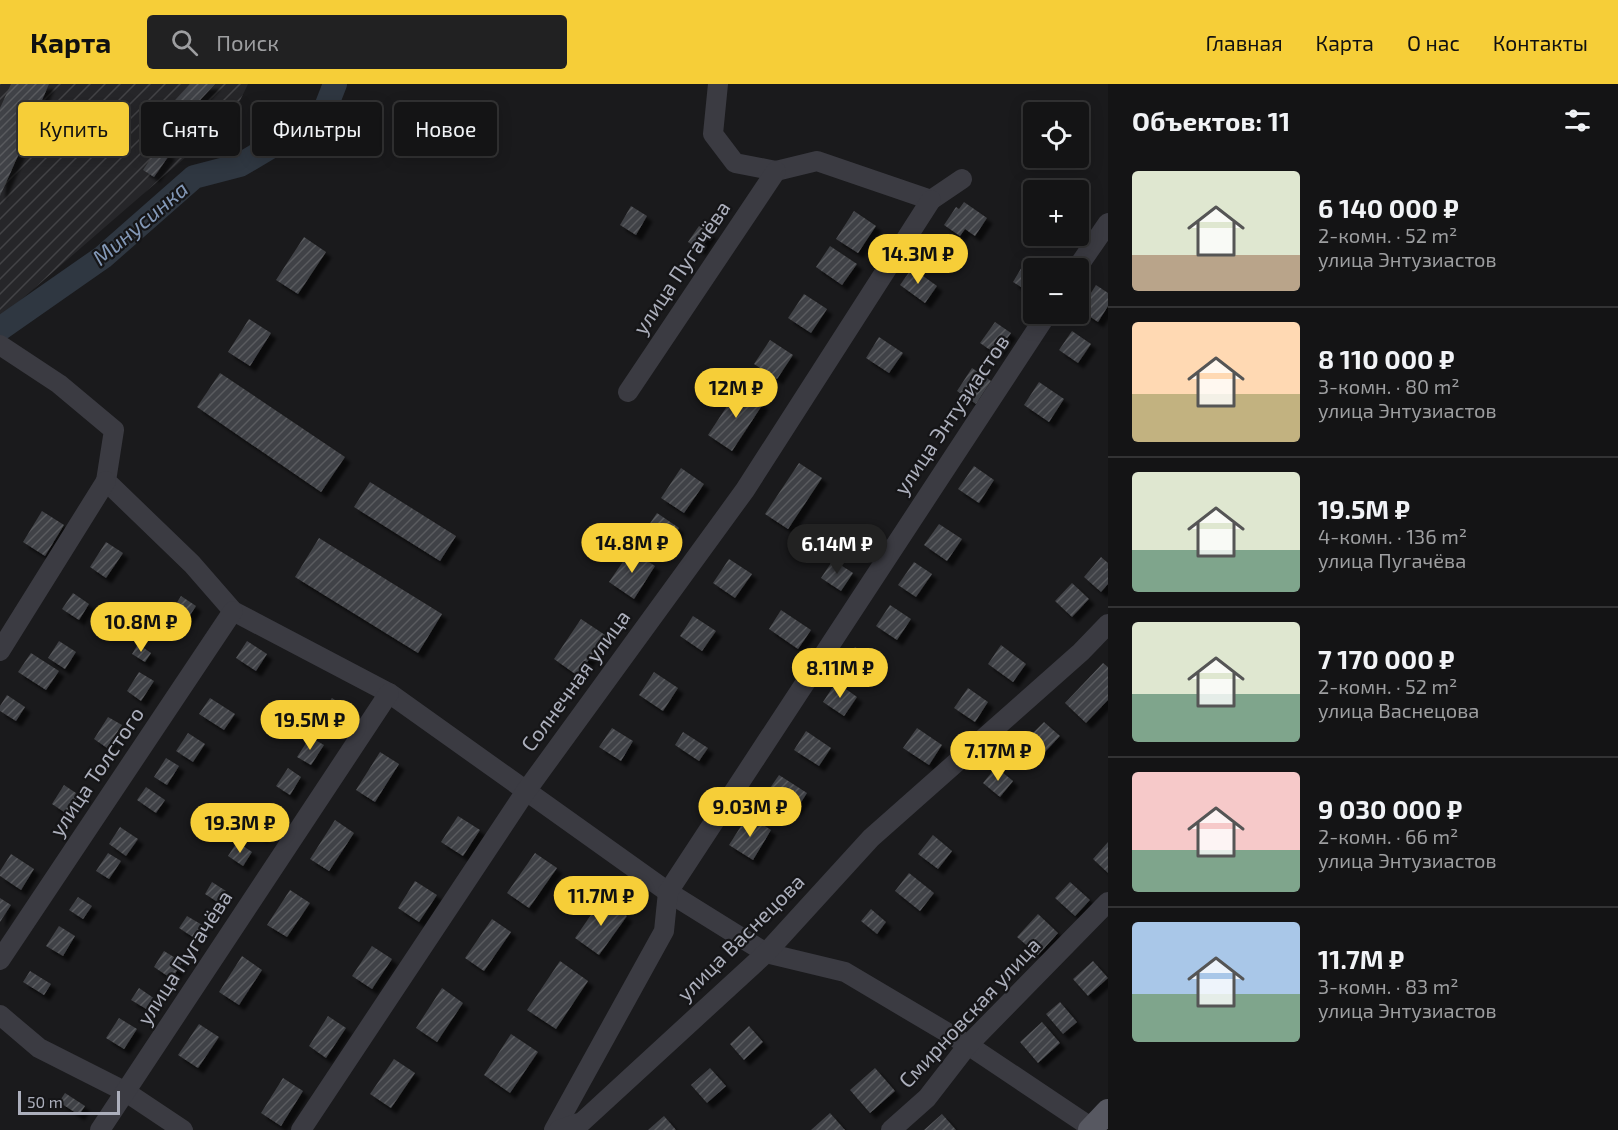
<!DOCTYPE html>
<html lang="ru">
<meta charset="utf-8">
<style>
:root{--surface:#141415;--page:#212122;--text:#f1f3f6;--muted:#9d9ea0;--line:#333334;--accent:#f6ce38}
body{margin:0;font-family:"Exo 2",sans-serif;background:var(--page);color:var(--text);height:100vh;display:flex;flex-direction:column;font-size:22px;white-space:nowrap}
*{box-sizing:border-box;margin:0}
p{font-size:20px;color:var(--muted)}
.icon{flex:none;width:33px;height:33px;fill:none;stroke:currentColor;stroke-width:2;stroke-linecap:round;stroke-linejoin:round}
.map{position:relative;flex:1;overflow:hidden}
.drawer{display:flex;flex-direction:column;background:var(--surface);width:510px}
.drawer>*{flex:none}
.hud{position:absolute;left:18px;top:18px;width:570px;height:54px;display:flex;gap:12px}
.fabs{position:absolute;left:1023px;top:18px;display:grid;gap:12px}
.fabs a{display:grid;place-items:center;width:66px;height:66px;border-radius:6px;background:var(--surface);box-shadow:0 3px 15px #0003,0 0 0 2px var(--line);font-size:30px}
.scale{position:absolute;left:18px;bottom:15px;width:102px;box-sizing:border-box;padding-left:6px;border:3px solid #acafbc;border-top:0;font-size:16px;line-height:21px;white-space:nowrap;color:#acafbc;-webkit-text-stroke:4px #151517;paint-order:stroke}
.price{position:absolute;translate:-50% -51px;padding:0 14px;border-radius:21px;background:var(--accent);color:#111;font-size:20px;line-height:39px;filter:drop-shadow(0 2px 3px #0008)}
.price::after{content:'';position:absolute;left:50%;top:36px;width:18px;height:14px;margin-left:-9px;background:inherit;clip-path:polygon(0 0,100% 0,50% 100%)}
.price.current{background:#222;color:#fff}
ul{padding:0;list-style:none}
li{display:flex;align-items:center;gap:18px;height:150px;padding:0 24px}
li+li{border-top:2px solid var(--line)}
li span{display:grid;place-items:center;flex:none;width:168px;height:120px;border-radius:6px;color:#555}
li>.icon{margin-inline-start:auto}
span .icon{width:72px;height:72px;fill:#fffc;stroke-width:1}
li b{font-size:26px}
h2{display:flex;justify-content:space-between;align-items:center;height:72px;padding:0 24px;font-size:26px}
.tag{padding:0 21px;border-radius:6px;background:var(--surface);box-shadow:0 3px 15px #0003,0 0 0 2px var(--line);font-size:21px;line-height:54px}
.tag.current{background:var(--accent);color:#111}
header{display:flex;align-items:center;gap:36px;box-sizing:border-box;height:84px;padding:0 30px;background:var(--accent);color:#111}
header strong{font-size:28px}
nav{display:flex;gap:33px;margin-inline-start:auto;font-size:21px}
.search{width:420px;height:54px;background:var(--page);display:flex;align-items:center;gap:15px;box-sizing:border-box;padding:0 21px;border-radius:6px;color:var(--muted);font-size:22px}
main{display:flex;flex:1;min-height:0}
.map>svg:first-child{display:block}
.industrial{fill:url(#industrial-furrows)}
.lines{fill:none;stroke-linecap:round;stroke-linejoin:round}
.river{stroke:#2f3741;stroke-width:24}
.building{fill:url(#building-hatch);filter:url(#shadow)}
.minor{stroke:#3b3b42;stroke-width:20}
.major{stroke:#575861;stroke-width:24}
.labels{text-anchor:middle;stroke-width:4.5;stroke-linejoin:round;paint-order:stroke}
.street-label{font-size:21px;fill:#acafbc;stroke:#151517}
.water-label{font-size:22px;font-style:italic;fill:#8398b7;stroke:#151517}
</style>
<header>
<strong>Карта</strong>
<div class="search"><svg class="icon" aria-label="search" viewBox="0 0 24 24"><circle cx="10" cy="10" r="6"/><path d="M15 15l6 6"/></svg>Поиск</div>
<nav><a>Главная</a><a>Карта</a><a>О нас</a><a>Контакты</a></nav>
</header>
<main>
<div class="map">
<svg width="1108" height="1046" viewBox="0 0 1108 1046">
<defs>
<pattern id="industrial-furrows" width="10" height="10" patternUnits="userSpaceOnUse" patternTransform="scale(1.5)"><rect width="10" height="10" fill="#262629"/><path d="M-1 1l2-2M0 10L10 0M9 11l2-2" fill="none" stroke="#434346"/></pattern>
<pattern id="building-hatch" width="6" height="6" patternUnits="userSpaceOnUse" patternTransform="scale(1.5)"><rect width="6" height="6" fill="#414246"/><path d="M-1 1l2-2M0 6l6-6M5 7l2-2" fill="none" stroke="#5a5b5f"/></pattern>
<filter id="shadow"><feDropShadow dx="5.5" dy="5.5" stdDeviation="1.5" flood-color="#0009"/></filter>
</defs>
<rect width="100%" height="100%" fill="#1a1a1c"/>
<polygon class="industrial" points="0,0 248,0 232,33 0,234"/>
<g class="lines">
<polyline class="river" points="0,245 103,173 194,93 240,81 314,37 326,23 335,0"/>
</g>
<g class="building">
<polygon points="11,0 49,0 32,39 28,38 17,63 21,65 0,112 0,24"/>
<polygon points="190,0 215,0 159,60 143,45 160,26 163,29"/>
<polygon points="159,62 170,70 154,93 143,86"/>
<polygon points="964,118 987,134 975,152 965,145 960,152 944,141 956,123 959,125"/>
<polygon points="631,122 647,132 636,151 620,141"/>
<polygon points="854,127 876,142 858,169 836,155"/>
<polygon points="699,142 711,149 700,166 688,158"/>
<polygon points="304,153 326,168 298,210 276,196"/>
<polygon points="830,162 857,180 842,201 816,183"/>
<polygon points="1026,176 1039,184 1034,184 1034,211 1013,198"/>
<polygon points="912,184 937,202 925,219 900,201"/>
<polygon points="1096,201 1108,209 1108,222 1098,238 1080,226"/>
<polygon points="804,210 827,225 811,249 788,234"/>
<polygon points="249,235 271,249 250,282 228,268"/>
<polygon points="995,238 1011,249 996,270 980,259"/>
<polygon points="1072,247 1091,260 1078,279 1059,266"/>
<polygon points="879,253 903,269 889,289 866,274"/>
<polygon points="770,256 793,271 777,295 754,280"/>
<polygon points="972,284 991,297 976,320 957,307"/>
<polygon points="220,289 345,373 321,408 197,323"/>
<polygon points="1039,298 1064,315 1049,338 1024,321"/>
<polygon points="739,304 763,320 732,367 708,351"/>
<polygon points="799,379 822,394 788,445 765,430"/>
<polygon points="974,382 994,396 979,419 958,405"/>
<polygon points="681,384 704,400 684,429 661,414"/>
<polygon points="370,398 456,452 440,477 354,423"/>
<polygon points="42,427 64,441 45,472 23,458"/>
<polygon points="657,429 679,444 660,472 638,457"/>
<polygon points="939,440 962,455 947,477 924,461"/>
<polygon points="319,454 442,530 418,569 295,493"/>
<polygon points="106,458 123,469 106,494 90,483"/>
<polygon points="631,466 655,482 634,515 609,498"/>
<polygon points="1101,473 1108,479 1108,500 1101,508 1084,493"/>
<polygon points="729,475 752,490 735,514 713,499"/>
<polygon points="833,476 853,489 841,507 821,494"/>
<polygon points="914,478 932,490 916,513 898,501"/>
<polygon points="1072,499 1089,515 1072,533 1055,517"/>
<polygon points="73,509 89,520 79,536 62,525"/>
<polygon points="181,512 196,522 186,537 171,528"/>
<polygon points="890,521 911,535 897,556 876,542"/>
<polygon points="781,526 811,546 798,565 769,545"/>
<polygon points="693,532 716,547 702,567 680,552"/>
<polygon points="581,535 605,551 578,592 554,575"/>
<polygon points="59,557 76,568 65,585 48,574"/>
<polygon points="247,557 267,570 256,587 236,574"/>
<polygon points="138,560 151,569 145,578 132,570"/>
<polygon points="1001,561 1026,580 1013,598 988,580"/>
<polygon points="855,563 876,577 862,598 841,584"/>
<polygon points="31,569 59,587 46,606 18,588"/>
<polygon points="1103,579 1108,583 1108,616 1086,639 1065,619"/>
<polygon points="139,588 154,597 141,617 127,607"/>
<polygon points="654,588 678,604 663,627 639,611"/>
<polygon points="836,598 857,613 844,632 823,618"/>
<polygon points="968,604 988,618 975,638 954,624"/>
<polygon points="7,611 25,623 16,637 0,627 0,622"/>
<polygon points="210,614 235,630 224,646 199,630"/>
<polygon points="332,614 347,624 338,637 323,627"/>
<polygon points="108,633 122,641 107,664 94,655"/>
<polygon points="1044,638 1060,652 1043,670 1027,655"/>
<polygon points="612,644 633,657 621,677 599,663"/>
<polygon points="917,644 942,661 929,681 903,664"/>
<polygon points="806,647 831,664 819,682 794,666"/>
<polygon points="683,648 708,664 699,677 675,661"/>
<polygon points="188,649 205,660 193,678 176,667"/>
<polygon points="310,653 324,661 311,681 297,673"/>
<polygon points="380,668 399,680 375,718 356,706"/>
<polygon points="166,674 179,682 167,701 154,693"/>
<polygon points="996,683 1013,697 1000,713 983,699"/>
<polygon points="288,684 301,693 290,711 276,702"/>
<polygon points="779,691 807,709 796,726 768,707"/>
<polygon points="64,701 79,711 67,730 52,720"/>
<polygon points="146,703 165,716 156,729 137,716"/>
<polygon points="262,725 275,733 262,754 249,745"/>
<polygon points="748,731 771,746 753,776 729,761"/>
<polygon points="458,732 480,746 463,772 441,758"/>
<polygon points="335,736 354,749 329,787 310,775"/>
<polygon points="120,743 138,755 126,772 109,760"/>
<polygon points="933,751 952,767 938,785 918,770"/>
<polygon points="237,758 252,768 243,782 228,772"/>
<polygon points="1108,758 1108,789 1093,775"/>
<polygon points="108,769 121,777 109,795 96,787"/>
<polygon points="535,769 557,784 529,824 507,809"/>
<polygon points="11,770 34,785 21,806 0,792 0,787"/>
<polygon points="909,789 934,809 920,827 895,807"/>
<polygon points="415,797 437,811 419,838 398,824"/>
<polygon points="212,798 226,807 219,819 205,810"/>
<polygon points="1070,798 1090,816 1075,832 1055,814"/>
<polygon points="290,806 310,819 287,853 267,841"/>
<polygon points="78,813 92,822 83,835 69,826"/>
<polygon points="0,814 11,821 0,838"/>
<polygon points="602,815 627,832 599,871 575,854"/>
<polygon points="871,825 886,838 877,850 861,837"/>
<polygon points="1038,830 1058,849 1038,871 1017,853"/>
<polygon points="187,832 204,842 196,855 179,844"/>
<polygon points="492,835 511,848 484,887 465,874"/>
<polygon points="59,842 75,852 63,872 46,862"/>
<polygon points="372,862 392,875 372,905 352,892"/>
<polygon points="164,867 182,878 172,895 154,883"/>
<polygon points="242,872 262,886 239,921 219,908"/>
<polygon points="560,877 588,897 556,945 527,926"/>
<polygon points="1093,877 1108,894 1088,912 1073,895"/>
<polygon points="30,887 51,900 44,911 23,898"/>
<polygon points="139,904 155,915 148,926 131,916"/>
<polygon points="442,904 463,919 437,958 416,944"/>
<polygon points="1060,918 1077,938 1063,950 1046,930"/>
<polygon points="328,932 346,944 326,974 309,962"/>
<polygon points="119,934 137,945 124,965 106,954"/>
<polygon points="1042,938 1060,959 1038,979 1020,958"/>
<polygon points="199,940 219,953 198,984 178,971"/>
<polygon points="749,942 763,958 744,976 730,960"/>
<polygon points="511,950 538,968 510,1009 484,991"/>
<polygon points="394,975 415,989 391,1024 370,1010"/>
<polygon points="710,984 726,1002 707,1019 691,1001"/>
<polygon points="875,984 895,1007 870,1029 850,1006"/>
<polygon points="283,994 303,1007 281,1042 261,1029"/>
<polygon points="65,1009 85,1022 79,1031 59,1018"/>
<polygon points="830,1029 845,1046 811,1046"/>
<polygon points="942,1030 956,1046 924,1046"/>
<polygon points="664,1032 676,1046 648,1046"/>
</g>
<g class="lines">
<g class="minor">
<polyline points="718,0 713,50 735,79 776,87 817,77 931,116 962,95"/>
<polyline points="1077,184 1108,139"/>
<polyline points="0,261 59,300 114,346 106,397 192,480 233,527 389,609 668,808 766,869 845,888 968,961 1092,1044"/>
<polyline points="628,308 776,87"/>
<polyline points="0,567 106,397"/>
<polyline points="0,876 233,527"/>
<polyline points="0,931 39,964 126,1008 183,1046"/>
<polyline points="100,1046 389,609"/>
<polyline points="301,1046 526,707 745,406 931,116"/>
<polyline points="554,1046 664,847 668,808 1047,230"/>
<polyline points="559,1046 582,1038 766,869 871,754 1081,568 1108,540"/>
<polyline points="891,1046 927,1014 968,961 1108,818"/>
</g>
<polyline class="major" points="1090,1046 1108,1027"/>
</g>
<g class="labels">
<g class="street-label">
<text transform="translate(682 184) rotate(-56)" y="7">улица Пугачёва</text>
<text transform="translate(952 331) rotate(-56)" y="7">улица Энтузиастов</text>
<text transform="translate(576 597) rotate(-54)" y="7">Солнечная улица</text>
<text transform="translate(97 688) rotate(-56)" y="7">улица Толстого</text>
<text transform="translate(741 854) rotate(-45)" y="7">улица Васнецова</text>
<text transform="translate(185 874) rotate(-57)" y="7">улица Пугачёва</text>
<text transform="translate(970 929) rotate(-47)" y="7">Смирновская улица</text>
</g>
<g class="water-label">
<text transform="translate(140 139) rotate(-40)" y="8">Минусинка</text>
</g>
</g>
</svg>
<div class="fabs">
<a><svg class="icon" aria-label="locate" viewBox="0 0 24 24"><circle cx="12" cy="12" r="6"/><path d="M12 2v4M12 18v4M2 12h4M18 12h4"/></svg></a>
<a>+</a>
<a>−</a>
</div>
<div class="scale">50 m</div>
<b class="price" style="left:918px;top:201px">14.3M ₽</b>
<b class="price" style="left:736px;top:335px">12M ₽</b>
<b class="price" style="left:632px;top:490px">14.8M ₽</b>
<b class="price current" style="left:837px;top:491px">6.14M ₽</b>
<b class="price" style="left:141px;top:569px">10.8M ₽</b>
<b class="price" style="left:840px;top:615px">8.11M ₽</b>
<b class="price" style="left:310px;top:667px">19.5M ₽</b>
<b class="price" style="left:998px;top:698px">7.17M ₽</b>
<b class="price" style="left:750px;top:754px">9.03M ₽</b>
<b class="price" style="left:240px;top:770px">19.3M ₽</b>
<b class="price" style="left:601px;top:843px">11.7M ₽</b>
<div class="hud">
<a class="tag current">Купить</a>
<a class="tag">Снять</a>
<a class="tag">Фильтры</a>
<a class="tag">Новое</a>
</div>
</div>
<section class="drawer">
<h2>Объектов: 11<svg class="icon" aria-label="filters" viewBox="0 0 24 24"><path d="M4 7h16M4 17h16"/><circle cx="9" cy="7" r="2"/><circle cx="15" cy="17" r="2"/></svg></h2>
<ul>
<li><span style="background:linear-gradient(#dfe7d0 70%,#b9a48a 0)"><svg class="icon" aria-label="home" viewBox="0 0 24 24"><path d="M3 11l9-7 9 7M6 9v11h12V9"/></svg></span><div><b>6 140 000 ₽</b><p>2-комн. · 52 m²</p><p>улица Энтузиастов</p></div></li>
<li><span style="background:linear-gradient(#ffd9b3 60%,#c2b280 0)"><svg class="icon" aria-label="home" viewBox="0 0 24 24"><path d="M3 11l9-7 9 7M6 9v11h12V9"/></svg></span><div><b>8 110 000 ₽</b><p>3-комн. · 80 m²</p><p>улица Энтузиастов</p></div></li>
<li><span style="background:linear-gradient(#dfe7d0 65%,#7fa58c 0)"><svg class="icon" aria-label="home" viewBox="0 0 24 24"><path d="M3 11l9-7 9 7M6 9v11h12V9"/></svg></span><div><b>19.5M ₽</b><p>4-комн. · 136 m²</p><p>улица Пугачёва</p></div></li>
<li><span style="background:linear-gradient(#dfe7d0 60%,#7fa58c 0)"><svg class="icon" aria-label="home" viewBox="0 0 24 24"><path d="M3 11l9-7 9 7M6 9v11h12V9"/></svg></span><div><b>7 170 000 ₽</b><p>2-комн. · 52 m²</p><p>улица Васнецова</p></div></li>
<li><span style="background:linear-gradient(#f6c9c9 65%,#7fa58c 0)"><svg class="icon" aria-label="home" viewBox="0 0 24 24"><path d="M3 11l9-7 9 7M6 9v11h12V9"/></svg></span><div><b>9 030 000 ₽</b><p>2-комн. · 66 m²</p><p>улица Энтузиастов</p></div></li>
<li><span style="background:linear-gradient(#a9c7e8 60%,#7fa58c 0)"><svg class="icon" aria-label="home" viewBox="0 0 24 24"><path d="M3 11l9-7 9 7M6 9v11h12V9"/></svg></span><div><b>11.7M ₽</b><p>3-комн. · 83 m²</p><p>улица Энтузиастов</p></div></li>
</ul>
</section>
</main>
